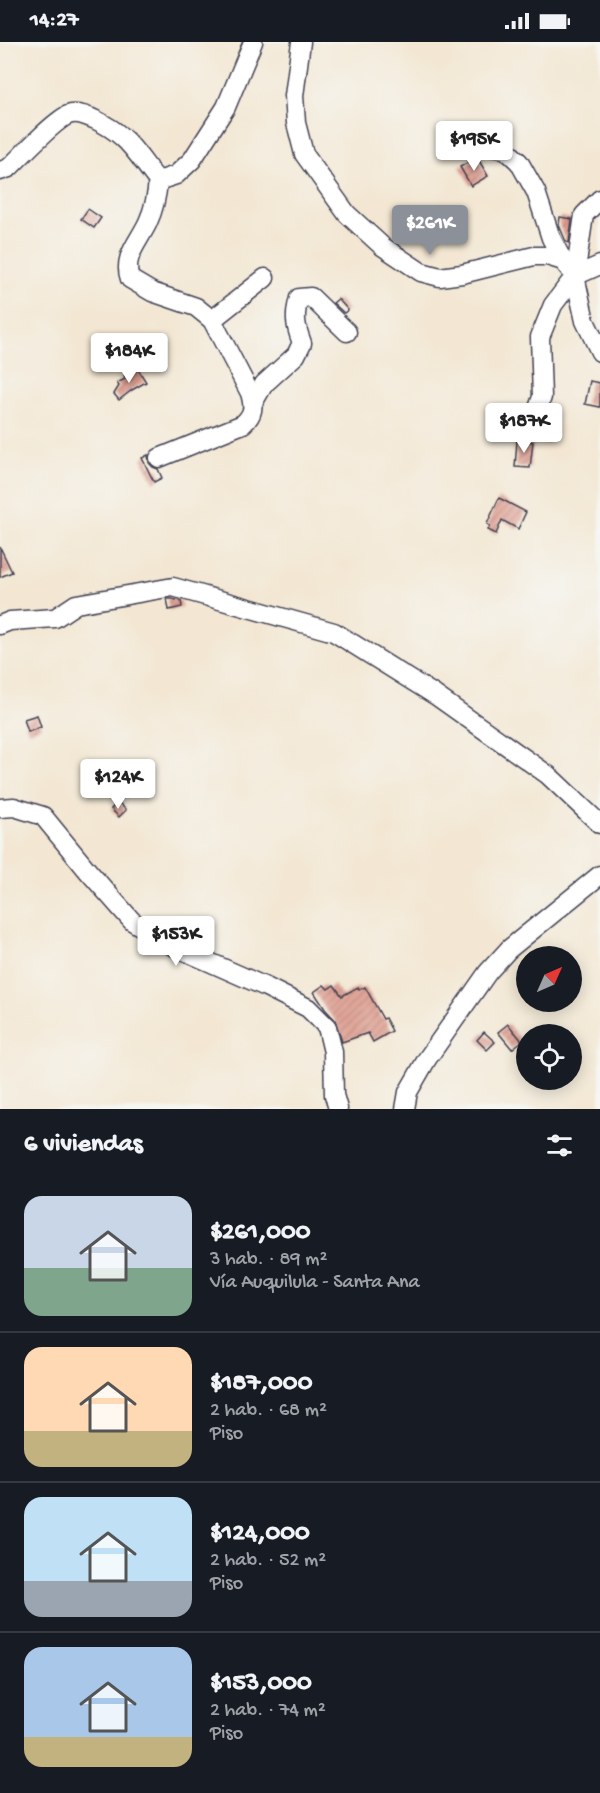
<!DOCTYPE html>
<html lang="es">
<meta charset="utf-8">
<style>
:root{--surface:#171b24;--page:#20242c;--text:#f1f3f6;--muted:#9ea1a6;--line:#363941;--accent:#8c9099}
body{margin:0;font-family:"Gochi Hand",sans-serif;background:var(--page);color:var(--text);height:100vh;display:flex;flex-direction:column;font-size:22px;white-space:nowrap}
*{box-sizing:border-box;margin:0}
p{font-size:20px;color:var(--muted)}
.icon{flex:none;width:33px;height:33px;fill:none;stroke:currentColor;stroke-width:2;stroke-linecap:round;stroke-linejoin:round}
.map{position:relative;height:1067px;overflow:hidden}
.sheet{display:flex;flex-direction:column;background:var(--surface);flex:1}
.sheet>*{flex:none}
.needle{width:39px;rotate:45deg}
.buttons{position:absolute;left:516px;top:904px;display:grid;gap:12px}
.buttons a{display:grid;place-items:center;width:66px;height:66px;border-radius:50%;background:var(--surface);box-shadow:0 3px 15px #0003;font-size:30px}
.price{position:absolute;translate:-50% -51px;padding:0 14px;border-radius:6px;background:#fff;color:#222;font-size:20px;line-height:39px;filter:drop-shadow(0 2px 3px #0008)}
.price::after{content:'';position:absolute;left:50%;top:36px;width:18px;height:14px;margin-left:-9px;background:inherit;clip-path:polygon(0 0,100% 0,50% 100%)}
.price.selected{background:var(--accent);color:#fff}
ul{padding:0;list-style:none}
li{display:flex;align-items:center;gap:18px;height:150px;padding:0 24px}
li+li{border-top:2px solid var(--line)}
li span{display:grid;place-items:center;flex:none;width:168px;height:120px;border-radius:18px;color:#555}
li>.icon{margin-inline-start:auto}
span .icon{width:72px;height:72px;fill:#fffc;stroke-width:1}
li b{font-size:26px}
h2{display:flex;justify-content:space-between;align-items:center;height:72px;padding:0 24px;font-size:26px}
.status{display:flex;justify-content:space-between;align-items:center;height:42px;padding:0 30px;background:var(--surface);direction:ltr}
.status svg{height:16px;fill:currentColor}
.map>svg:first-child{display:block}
.building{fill:url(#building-hatch)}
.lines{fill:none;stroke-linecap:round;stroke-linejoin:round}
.minor-casing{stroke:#414052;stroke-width:21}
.minor{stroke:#fff;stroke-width:18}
</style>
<div class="status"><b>14:27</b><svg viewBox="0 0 49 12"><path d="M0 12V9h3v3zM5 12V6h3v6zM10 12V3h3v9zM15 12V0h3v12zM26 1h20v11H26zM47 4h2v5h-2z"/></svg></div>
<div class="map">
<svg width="600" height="1067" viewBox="0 0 600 1067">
<defs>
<pattern id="building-hatch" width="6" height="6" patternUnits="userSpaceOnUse" patternTransform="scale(1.5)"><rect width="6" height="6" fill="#df9c8e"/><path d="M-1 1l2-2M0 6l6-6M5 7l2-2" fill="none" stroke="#b47f75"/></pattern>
</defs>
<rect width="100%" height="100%" fill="#f6f6f2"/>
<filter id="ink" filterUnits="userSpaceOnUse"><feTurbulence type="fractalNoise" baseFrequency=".0167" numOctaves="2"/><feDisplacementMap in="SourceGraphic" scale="12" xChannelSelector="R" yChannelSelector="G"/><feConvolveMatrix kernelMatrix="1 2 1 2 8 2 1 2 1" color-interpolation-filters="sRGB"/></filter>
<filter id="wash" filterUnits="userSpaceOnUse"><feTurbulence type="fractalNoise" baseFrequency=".008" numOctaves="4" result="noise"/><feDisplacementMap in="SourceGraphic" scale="24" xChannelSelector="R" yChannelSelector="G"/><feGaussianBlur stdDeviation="1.35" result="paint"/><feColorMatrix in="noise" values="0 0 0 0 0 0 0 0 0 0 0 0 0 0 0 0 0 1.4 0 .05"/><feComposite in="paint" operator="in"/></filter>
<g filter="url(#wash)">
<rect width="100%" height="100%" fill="#f3e7d3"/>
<g id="blocks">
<g class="building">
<polygon points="477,115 488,134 471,144 460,125"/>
<polygon points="88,167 101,176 94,186 81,177"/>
<polygon points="560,175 572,177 569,201 566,200 559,183"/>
<polygon points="338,257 348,268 344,271 333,261"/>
<polygon points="138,327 146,340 132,348 119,358 114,352 119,344 117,341 125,337 124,334"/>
<polygon points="590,339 600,341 600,365 585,362"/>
<polygon points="545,380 554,382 551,395 540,393"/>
<polygon points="517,398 533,400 530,426 515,425"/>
<polygon points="148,413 149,421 153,425 158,427 162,436 154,440 142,416"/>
<polygon points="499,456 526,470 518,487 502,478 496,492 488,488 490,484 487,482"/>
<polygon points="0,505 12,530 0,535"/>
<polygon points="167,557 172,557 181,559 182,565 169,568"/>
<polygon points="37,673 41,685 28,690 24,677"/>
<polygon points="118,760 126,768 119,775 111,767"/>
<polygon points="324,943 328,947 334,943 342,954 358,945 359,948 365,945 383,977 385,976 392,989 373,1000 368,991 342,1000 335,978 325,967 314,950"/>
<polygon points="508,982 522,999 512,1007 498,990"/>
<polygon points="484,990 495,1000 487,1008 477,998"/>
</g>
</g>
</g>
<g filter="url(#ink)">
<use href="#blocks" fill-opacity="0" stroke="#414052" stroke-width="1.5"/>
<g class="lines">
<g class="minor-casing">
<g id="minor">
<polyline points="301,0 294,54 296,81 304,112 347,172 382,204 421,230 440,235 462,232 534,214 547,214 563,219 575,234 585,279 600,310"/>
<polyline points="484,103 506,108 519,120 536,150 551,196 563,219"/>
<path d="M0 129 9 126C22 113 53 80 68 73 82 67 112 86 122 95 136 107 146 125 158 139L176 133 192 118 226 65 253 0"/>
<path d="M158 139C157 152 153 169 148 180 139 200 122 215 130 237L152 250 196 265 212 278 250 351C254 365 254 372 243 382L159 416"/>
<polyline points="575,234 584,173 600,157"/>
<polyline points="212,278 265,236"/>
<path d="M253 361 264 342 296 313 302 301C295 283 294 274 299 256L311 255 347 290"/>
<polyline points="531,386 542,355 540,295 553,263 575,234 600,223"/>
<polyline points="0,583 10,579 55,576 76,562 173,545 334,590 435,653 548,733 600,782"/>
<polyline points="0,766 14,765 43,774 88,829 132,879 173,904 266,945 308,966 327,985 333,1010 334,1053 338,1067"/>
<polyline points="405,1067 408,1050 427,1017 488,930 509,907 600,833"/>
</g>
</g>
<use href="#minor" class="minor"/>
</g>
</g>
</svg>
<div class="buttons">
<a><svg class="needle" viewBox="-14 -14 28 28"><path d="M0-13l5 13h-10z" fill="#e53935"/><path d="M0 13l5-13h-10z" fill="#9ea1a6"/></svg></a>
<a><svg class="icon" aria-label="locate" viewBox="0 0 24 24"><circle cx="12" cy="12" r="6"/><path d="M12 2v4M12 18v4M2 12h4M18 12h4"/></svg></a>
</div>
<b class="price" style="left:474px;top:130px">$195K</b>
<b class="price selected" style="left:430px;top:214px">$261K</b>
<b class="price" style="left:129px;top:342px">$184K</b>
<b class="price" style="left:524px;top:412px">$187K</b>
<b class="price" style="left:118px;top:768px">$124K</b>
<b class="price" style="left:176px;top:925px">$153K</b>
</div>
<section class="sheet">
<h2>6 viviendas<svg class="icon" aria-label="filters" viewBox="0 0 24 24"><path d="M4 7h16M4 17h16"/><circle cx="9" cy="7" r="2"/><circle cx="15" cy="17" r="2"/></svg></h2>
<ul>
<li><span style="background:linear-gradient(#c9d6e8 60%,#7fa58c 0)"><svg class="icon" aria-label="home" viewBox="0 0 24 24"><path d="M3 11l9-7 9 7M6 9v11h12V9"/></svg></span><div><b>$261,000</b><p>3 hab. · 89 m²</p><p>Vía Auquilula - Santa Ana</p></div></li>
<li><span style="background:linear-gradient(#ffd9b3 70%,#c2b280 0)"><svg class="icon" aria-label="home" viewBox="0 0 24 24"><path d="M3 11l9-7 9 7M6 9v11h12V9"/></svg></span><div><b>$187,000</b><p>2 hab. · 68 m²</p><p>Piso</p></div></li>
<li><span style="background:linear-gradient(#bfe0f5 70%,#9aa5b1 0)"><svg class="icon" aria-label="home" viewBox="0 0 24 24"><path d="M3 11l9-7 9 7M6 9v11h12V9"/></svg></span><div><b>$124,000</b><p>2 hab. · 52 m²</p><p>Piso</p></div></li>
<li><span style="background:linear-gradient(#a9c7e8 75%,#c2b280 0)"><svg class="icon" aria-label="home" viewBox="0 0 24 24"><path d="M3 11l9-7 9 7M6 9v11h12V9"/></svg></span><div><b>$153,000</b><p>2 hab. · 74 m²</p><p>Piso</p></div></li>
</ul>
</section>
